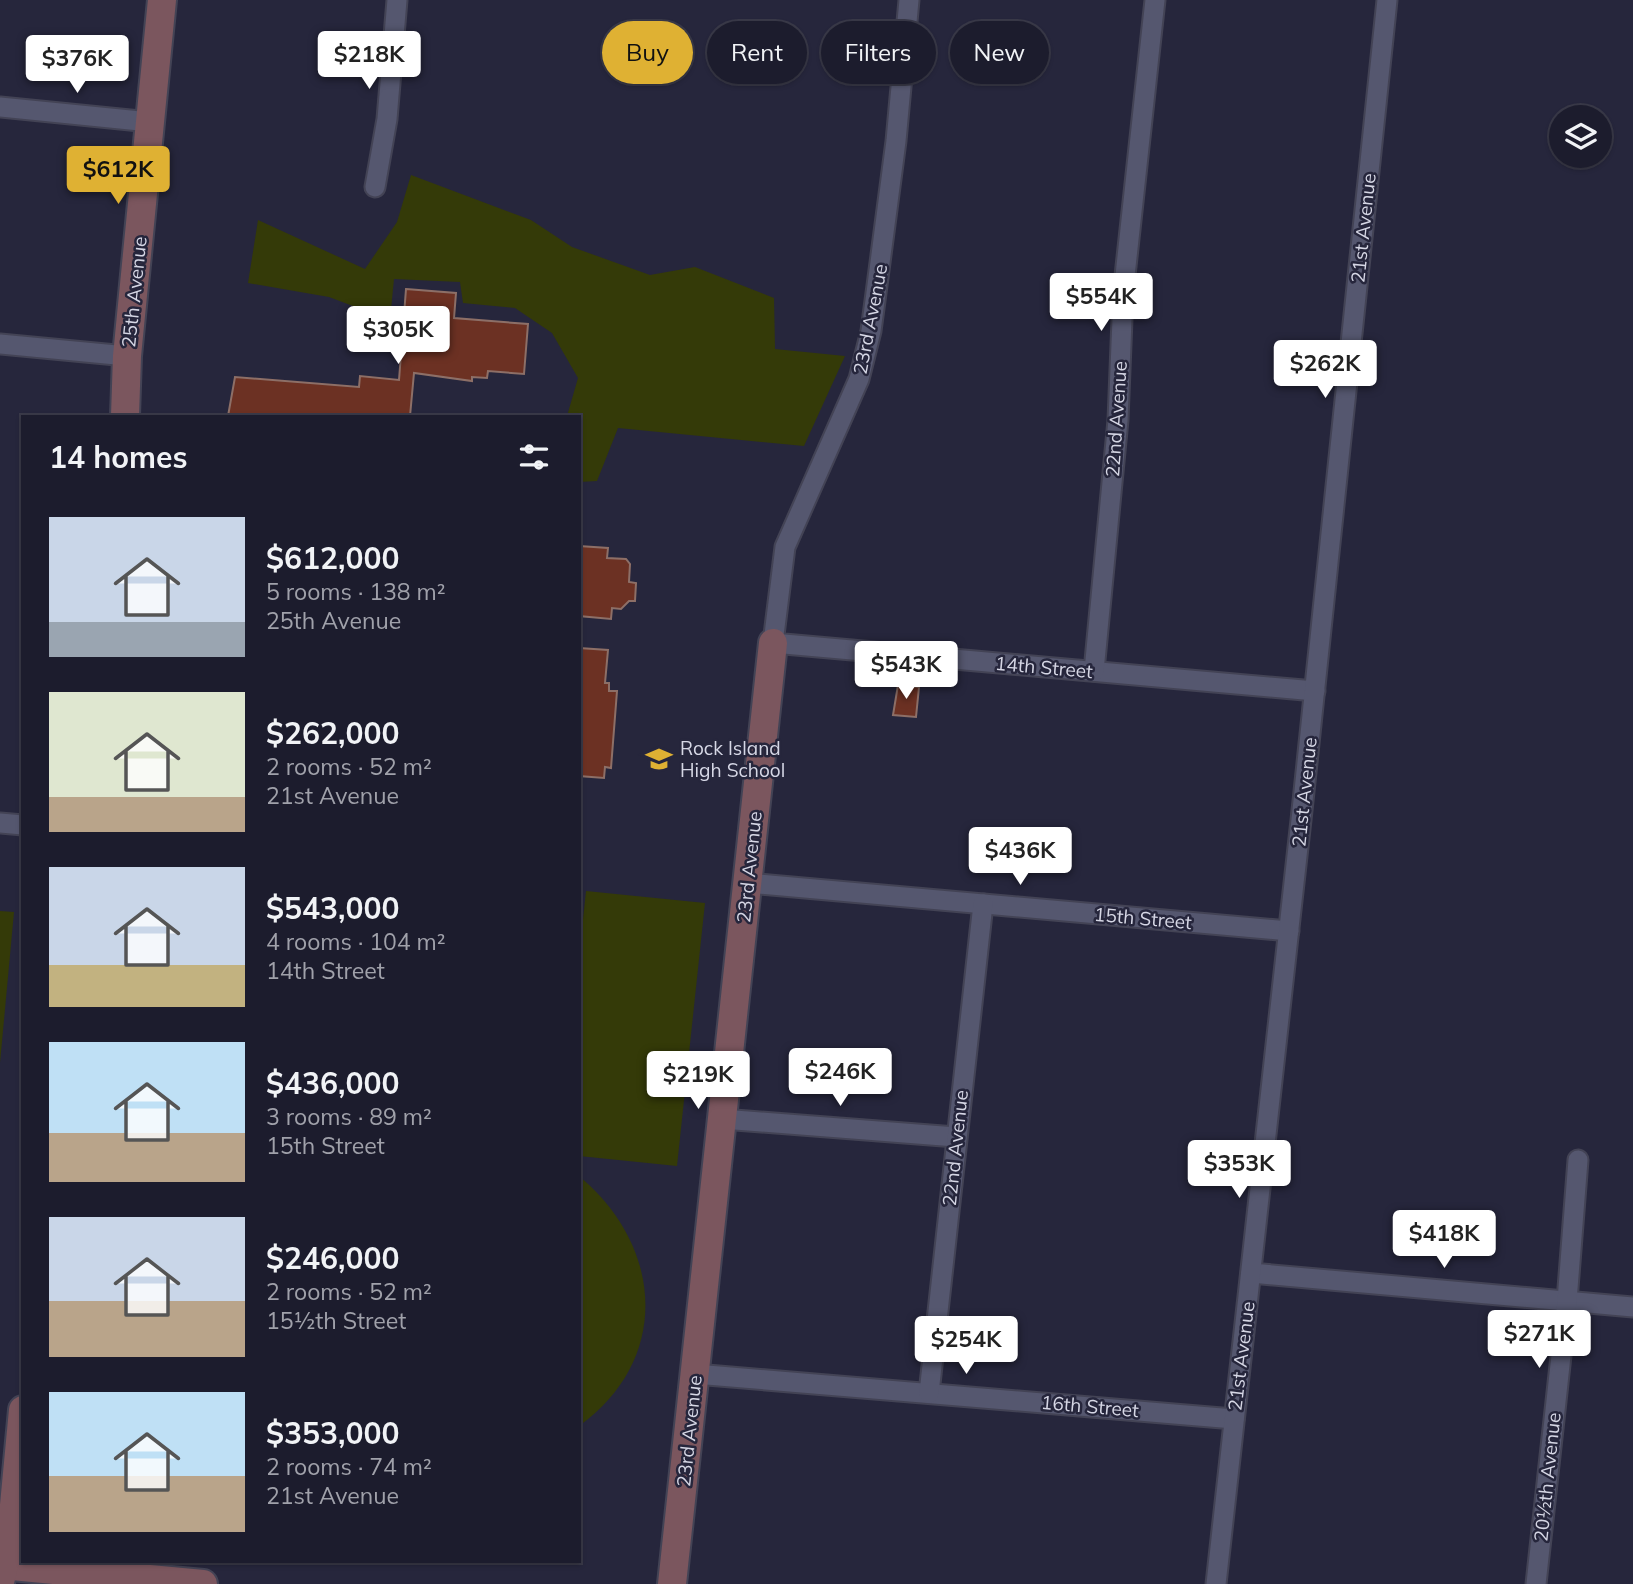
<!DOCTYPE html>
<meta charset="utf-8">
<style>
:root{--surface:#1c1c2d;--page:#292939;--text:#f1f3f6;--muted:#a0a1aa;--line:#3a3a49;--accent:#dfb133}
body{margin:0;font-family:Mulish,sans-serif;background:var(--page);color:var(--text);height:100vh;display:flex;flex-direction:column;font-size:26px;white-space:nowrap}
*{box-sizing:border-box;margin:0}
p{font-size:23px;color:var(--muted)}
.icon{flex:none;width:38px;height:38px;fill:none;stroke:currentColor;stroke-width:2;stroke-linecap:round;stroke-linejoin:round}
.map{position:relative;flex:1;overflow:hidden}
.panel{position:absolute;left:21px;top:415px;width:560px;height:1148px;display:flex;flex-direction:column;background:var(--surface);border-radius:0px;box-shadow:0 2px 5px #0004,0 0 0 2px var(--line)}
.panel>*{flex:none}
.top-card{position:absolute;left:602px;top:21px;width:665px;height:63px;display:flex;gap:14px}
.buttons{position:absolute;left:1549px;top:105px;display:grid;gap:14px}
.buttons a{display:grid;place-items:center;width:63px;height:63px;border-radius:50%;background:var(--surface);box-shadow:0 2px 5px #0004,0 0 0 2px var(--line);font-size:35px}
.price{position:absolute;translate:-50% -60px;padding:0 16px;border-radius:7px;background:#fff;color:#222;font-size:23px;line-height:46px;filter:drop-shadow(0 2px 4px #0008)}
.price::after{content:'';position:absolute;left:50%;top:42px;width:21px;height:16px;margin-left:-10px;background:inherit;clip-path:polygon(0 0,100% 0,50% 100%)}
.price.active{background:var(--accent);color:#111}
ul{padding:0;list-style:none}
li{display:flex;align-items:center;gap:21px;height:175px;padding:0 28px}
li span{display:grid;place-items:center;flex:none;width:196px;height:140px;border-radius:0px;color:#555}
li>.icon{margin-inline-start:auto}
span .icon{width:84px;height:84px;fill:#fffc;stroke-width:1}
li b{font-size:30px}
h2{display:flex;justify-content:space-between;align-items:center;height:84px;padding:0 28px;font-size:30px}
.chip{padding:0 24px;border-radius:32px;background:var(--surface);box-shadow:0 2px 5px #0004,0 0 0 2px var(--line);font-size:24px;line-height:63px}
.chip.active{background:var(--accent);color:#111}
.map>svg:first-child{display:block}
.green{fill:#343a08}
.building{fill:#6c3123;stroke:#8d6f67;stroke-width:2}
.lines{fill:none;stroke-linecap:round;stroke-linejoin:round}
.street-casing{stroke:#434355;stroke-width:23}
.secondary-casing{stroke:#434355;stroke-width:32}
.street{stroke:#55576f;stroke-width:19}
.secondary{stroke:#7b565e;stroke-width:28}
.labels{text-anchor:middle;stroke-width:5;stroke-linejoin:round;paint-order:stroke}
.street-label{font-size:19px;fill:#d6d7e5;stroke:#26263c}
.poi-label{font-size:19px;fill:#d6d7e5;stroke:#26263c;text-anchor:start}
</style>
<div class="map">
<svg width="1633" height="1584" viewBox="0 0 1633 1584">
<rect width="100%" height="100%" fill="#26263c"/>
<g class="green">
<polygon points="411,175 531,220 572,247 650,275 695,267 774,298 775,349 845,356 804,446 618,428 597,481 579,482 579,416 567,416 578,378 552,333 515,308 463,303 460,282 394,279 390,320 329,297 248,283 258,220 365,269 397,222"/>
<polygon points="586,891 705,903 677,1166 579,1156 579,957"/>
<polygon points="0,911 14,912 0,1063"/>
<path d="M579 1176C663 1246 672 1359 579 1426Z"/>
</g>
<g class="building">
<polygon points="406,289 456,293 454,318 528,324 524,374 488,371 487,378 472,377 472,381 414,373 410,416 228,416 235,377 359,387 360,376 399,380"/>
<polygon points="579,546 608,548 607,558 626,559 630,564 629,582 636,583 635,601 629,601 621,609 612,608 611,619 579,616"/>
<polygon points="579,648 608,650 605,683 609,683 609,691 617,691 611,768 605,767 604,778 579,776"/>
<polygon points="898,685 919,687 916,717 893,715"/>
</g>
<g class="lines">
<g class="street-casing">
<g id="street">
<polyline points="909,0 896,141 871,331 859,379 785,547 773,643 1315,691"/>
<polyline points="0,107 150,122"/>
<polyline points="375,187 387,119 397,0"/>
<polyline points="0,344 127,356"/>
<polyline points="1094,671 1118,420 1123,294 1155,0"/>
<polyline points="0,823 23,825"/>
<polyline points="747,883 1289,931"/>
<polyline points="722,1119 956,1137"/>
<polyline points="1251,1273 1633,1307"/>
<polyline points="695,1374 1234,1419"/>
<polyline points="929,1393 983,904"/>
<polyline points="1216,1584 1301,820 1387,0"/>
<polyline points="1536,1584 1567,1301 1578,1160"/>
</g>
</g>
<g class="secondary-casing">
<g id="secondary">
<polyline points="125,416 127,356 162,0"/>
<polyline points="0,1565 203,1584"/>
<polyline points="0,1582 11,1537 23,1410"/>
<polyline points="672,1584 773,643"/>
</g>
</g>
<use href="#street" class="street"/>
<use href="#secondary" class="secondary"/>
</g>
<defs>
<g id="school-bare" transform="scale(2.1)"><path d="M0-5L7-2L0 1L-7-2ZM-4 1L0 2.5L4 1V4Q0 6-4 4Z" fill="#dfb133" stroke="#26263c" stroke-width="2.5" paint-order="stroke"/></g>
</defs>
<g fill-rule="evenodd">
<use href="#school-bare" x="659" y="759"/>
</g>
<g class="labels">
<g class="street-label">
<text transform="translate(1363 228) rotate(-84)" y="7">21st Avenue</text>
<text transform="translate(134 292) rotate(-84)" y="7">25th Avenue</text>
<text transform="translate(870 319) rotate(-79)" y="7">23rd Avenue</text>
<text transform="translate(1116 419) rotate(-86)" y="7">22nd Avenue</text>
<text transform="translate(1044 667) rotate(5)" y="7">14th Street</text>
<text transform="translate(1304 792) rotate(-84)" y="7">21st Avenue</text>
<text transform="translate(749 867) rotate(-84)" y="7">23rd Avenue</text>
<text transform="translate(1143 918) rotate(5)" y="7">15th Street</text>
<text transform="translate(955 1148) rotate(-84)" y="7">22nd Avenue</text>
<text transform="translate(1241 1356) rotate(-83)" y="7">21st Avenue</text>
<text transform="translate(1090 1406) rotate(5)" y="7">16th Street</text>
<text transform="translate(689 1431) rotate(-84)" y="7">23rd Avenue</text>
<text transform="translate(1547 1477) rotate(-84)" y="7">20½th Avenue</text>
</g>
<g class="poi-label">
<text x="680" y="755">Rock Island<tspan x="680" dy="22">High School</tspan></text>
</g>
</g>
</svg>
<div class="buttons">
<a><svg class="icon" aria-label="layers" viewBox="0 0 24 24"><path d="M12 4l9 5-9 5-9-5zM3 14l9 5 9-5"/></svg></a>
</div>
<b class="price" style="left:369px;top:91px">$218K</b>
<b class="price" style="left:77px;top:95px">$376K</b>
<b class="price active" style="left:118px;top:206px">$612K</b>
<b class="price" style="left:1101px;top:333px">$554K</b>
<b class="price" style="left:398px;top:366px">$305K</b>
<b class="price" style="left:1325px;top:400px">$262K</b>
<b class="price" style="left:906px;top:701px">$543K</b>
<b class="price" style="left:1020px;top:887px">$436K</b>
<b class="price" style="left:840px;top:1108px">$246K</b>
<b class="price" style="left:698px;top:1111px">$219K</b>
<b class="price" style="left:1239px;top:1200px">$353K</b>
<b class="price" style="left:1444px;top:1270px">$418K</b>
<b class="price" style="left:1539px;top:1370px">$271K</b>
<b class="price" style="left:966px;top:1376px">$254K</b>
<div class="top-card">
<a class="chip active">Buy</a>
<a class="chip">Rent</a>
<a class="chip">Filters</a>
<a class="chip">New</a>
</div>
<section class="panel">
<h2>14 homes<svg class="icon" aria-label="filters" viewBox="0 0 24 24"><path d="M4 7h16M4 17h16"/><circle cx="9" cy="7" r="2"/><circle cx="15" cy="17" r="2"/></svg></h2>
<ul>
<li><span style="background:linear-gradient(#c9d6e8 75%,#9aa5b1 0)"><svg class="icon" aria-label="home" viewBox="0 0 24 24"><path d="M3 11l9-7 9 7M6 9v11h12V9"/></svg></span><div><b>$612,000</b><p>5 rooms · 138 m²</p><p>25th Avenue</p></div></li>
<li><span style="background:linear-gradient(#dfe7d0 75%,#b9a48a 0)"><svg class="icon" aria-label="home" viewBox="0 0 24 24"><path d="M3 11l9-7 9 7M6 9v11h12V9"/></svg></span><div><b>$262,000</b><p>2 rooms · 52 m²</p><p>21st Avenue</p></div></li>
<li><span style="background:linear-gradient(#c9d6e8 70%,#c2b280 0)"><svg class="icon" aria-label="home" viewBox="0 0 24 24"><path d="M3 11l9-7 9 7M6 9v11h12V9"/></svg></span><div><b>$543,000</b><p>4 rooms · 104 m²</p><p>14th Street</p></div></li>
<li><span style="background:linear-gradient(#bfe0f5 65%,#b9a48a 0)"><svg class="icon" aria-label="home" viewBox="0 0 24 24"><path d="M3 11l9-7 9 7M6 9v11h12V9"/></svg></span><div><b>$436,000</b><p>3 rooms · 89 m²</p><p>15th Street</p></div></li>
<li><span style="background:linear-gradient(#c9d6e8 60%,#b9a48a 0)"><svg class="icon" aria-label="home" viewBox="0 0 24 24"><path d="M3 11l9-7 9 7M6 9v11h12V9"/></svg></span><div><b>$246,000</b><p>2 rooms · 52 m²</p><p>15½th Street</p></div></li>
<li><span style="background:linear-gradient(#bfe0f5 60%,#b9a48a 0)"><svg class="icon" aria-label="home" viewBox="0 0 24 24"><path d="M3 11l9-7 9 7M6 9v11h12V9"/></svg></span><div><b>$353,000</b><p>2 rooms · 74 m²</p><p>21st Avenue</p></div></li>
</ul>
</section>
</div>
